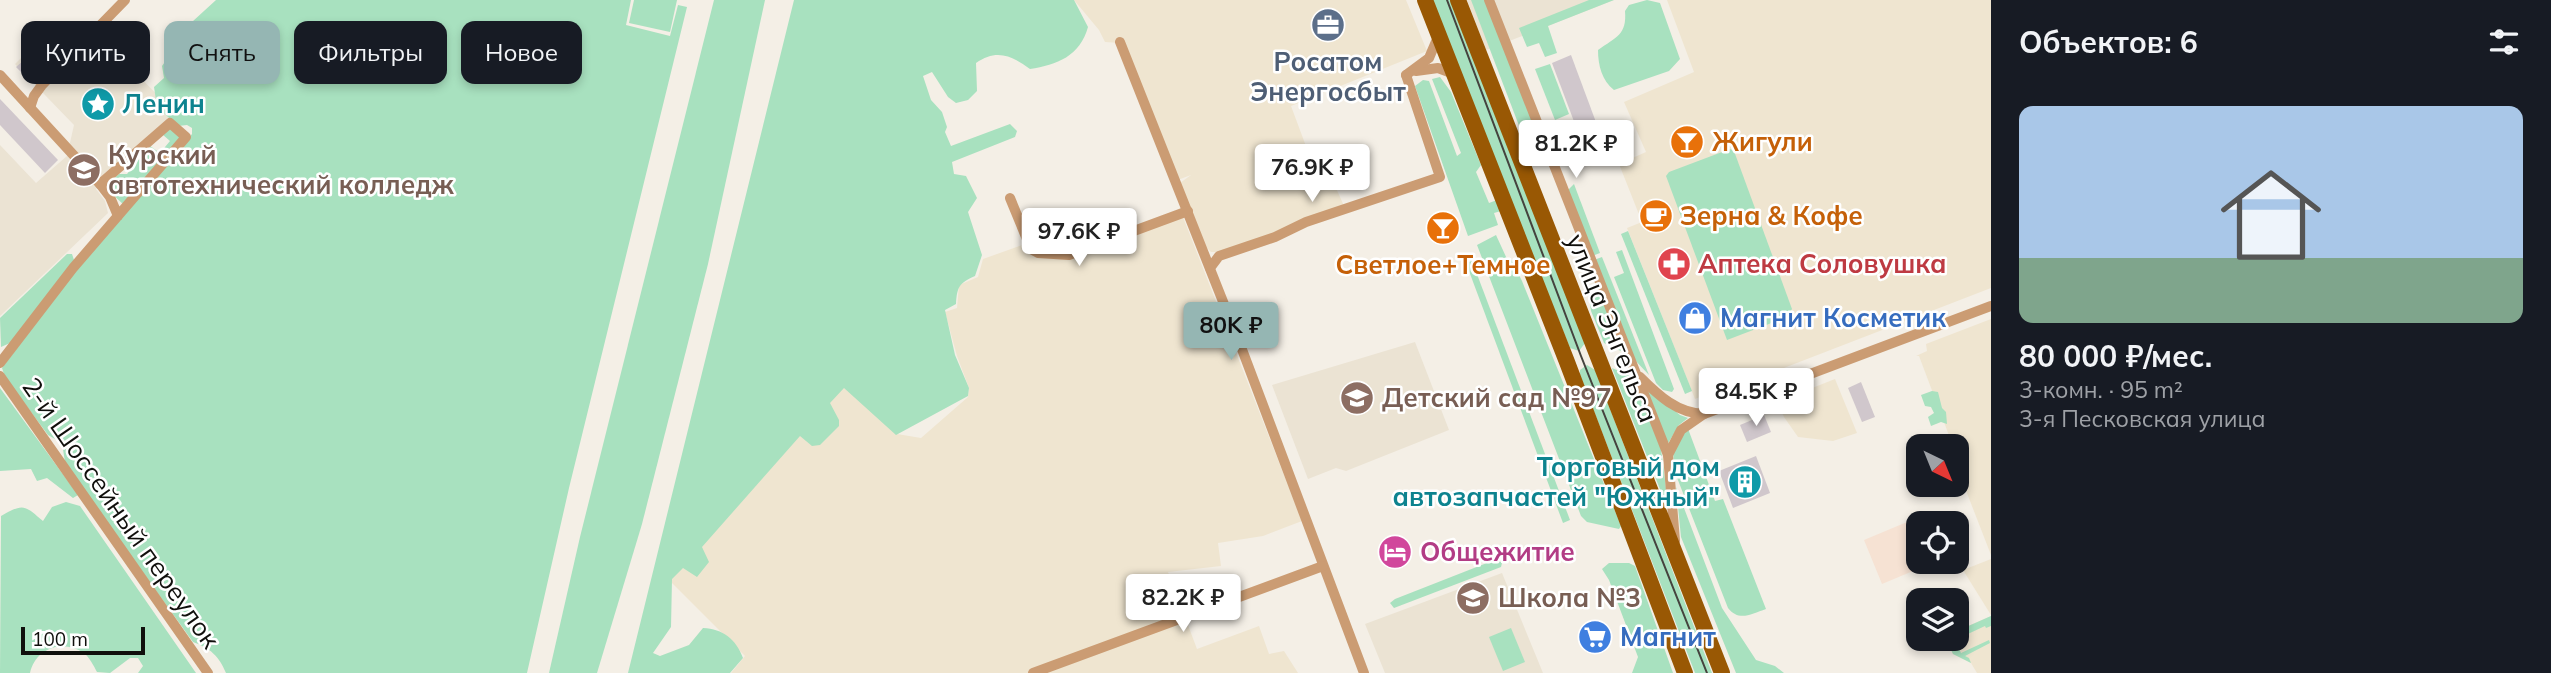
<!DOCTYPE html>
<html lang="ru">
<meta charset="utf-8">
<style>
:root{--surface:#171b24;--page:#242831;--text:#f1f3f6;--muted:#9ea1a6;--accent:#95b6b3}
body{margin:0;font-family:Mulish,sans-serif;background:var(--page);color:var(--text);height:100vh;display:flex;flex-direction:column;font-size:26px;white-space:nowrap}
*{box-sizing:border-box;margin:0}
p{font-size:23px;color:var(--muted)}
.icon{flex:none;width:38px;height:38px;fill:none;stroke:currentColor;stroke-width:2;stroke-linecap:round;stroke-linejoin:round}
.map{position:relative;flex:1;overflow:hidden}
.drawer{display:flex;flex-direction:column;background:var(--surface);width:560px}
.drawer>*{flex:none}
.banner{position:absolute;left:21px;top:21px;width:665px;height:63px;display:flex;gap:14px}
.needle{width:46px;rotate:137deg}
.tools{position:absolute;left:1906px;top:434px;display:grid;gap:14px}
.tools a{display:grid;place-items:center;width:63px;height:63px;border-radius:14px;background:var(--surface);box-shadow:0 4px 10px #0003;font-size:35px}
.scale{position:absolute;left:21px;bottom:18px;width:124px;box-sizing:border-box;padding-left:7px;border:4px solid #100f0c;border-top:0;font-size:19px;line-height:24px;white-space:nowrap;color:#100f0c;-webkit-text-stroke:5px #fff;paint-order:stroke}
.price{position:absolute;translate:-50% -60px;padding:0 16px;border-radius:7px;background:#fff;color:#222;font-size:23px;line-height:46px;filter:drop-shadow(0 2px 4px #0008)}
.price::after{content:'';position:absolute;left:50%;top:42px;width:21px;height:16px;margin-left:-10px;background:inherit;clip-path:polygon(0 0,100% 0,50% 100%)}
.price.current{background:var(--accent);color:#111}
ul{padding:0;list-style:none}
li{display:grid;align-content:center;gap:14px;height:371px;padding:0 28px}
li span{display:grid;place-items:center;height:217px;border-radius:14px;color:#555}
li>.icon{margin-inline-start:auto}
span .icon{width:126px;height:126px;fill:#fffc;stroke-width:1}
li b{font-size:30px}
h2{display:flex;justify-content:space-between;align-items:center;height:84px;padding:0 28px;font-size:30px}
.chip{padding:0 24px;border-radius:14px;background:var(--surface);box-shadow:0 4px 10px #0003;font-size:24px;line-height:63px}
.chip.current{background:var(--accent);color:#111}
main{display:flex;flex:1;min-height:0}
.map>svg:first-child{display:block}
.built{fill:#ebe3d3}
.industrial{fill:#efe5d0}
.medical{fill:#f6e2d3}
.green{fill:#a8e1bf}
.building{fill:#d0c7cc}
.lines{fill:none;stroke-linecap:round;stroke-linejoin:round}
.street{stroke:#cb9c73;stroke-width:10}
.primary{stroke:#995804;stroke-width:16}
.tram{stroke:#45433e;stroke-width:2}
.labels{text-anchor:middle;stroke-width:5;stroke-linejoin:round;paint-order:stroke}
.service-label{font-size:26px;font-weight:bold;fill:#4e5e75;stroke:#fff}
.culture-label{font-size:26px;font-weight:bold;fill:#0d838f;stroke:#fff;text-anchor:start}
.food-label{font-size:26px;font-weight:bold;fill:#c56008;stroke:#fff;text-anchor:start}
.education-label{font-size:26px;font-weight:bold;fill:#785e54;stroke:#fff;text-anchor:start}
.health-label{font-size:26px;font-weight:bold;fill:#be3a42;stroke:#fff;text-anchor:start}
.shop-label{font-size:26px;font-weight:bold;fill:#366cbe;stroke:#fff;text-anchor:start}
.street-label{font-size:26px;fill:#100f0c;stroke:#fff}
.hotel-label{font-size:26px;font-weight:bold;fill:#b23c85;stroke:#fff;text-anchor:start}
</style>
<main>
<div class="map">
<svg width="1991" height="673" viewBox="0 0 1991 673">
<rect width="100%" height="100%" fill="#f4efe6"/>
<g class="built">
<polygon points="1467,0 1614,0 1486,50"/>
<polygon points="102,23 135,52 125,62 176,114 96,189 105,201 108,213 0,316 0,145 36,183 67,156 74,125 15,64 52,27 76,50"/>
<polygon points="1415,342 1449,430 1346,471 1336,468 1308,479 1272,385"/>
<polygon points="1502,573 1543,673 1385,673 1365,624"/>
</g>
<g class="industrial">
<polygon points="1074,0 1406,0 1427,51 1291,106 1316,173 1336,188 1344,206 1263,237 1219,252 1211,252 1206,247 1180,183 1191,175 1175,181 1120,43 1105,42 1099,30"/>
<polygon points="1667,0 1991,0 1991,288 1737,386 1728,386 1695,399 1627,228 1642,222 1619,164 1646,152 1624,102 1694,72"/>
<polygon points="1181,212 1302,521 1263,536 1218,543 1221,566 1168,572 1197,649 1259,626 1269,654 1284,651 1298,673 731,673 745,656 669,580 843,381 897,434 921,438 968,397 969,388 957,356 945,312 957,308 959,285 978,277 983,259 1025,244 1051,253"/>
<polygon points="1991,319 1991,555 1958,470 1962,469 1957,455 1956,446 1953,446 1919,356 1916,356 1927,351 1926,344"/>
<polygon points="1835,379 1857,433 1833,441 1798,437 1784,417 1777,402"/>
<polygon points="1991,559 1991,615 1963,570"/>
<polygon points="1991,616 1991,673 1977,673 1971,663 1953,654 1946,639 1956,639 1957,631"/>
</g>
<polygon class="medical" points="1907,522 1918,548 1918,562 1924,562 1925,566 1882,584 1864,540"/>
<g class="green">
<path d="M216 0H631L626 25 670 36 678 5 687 7 569 488 527 673H226C219 656 210 648 193 642L72 474 65 462 62 443 48 435 5 377 2 368 75 271 192 134V128L187 125 178 126 157 107 154 87 164 78 162 66 172 52 169 43Z"/>
<polygon points="634,0 677,0 670,32 629,23"/>
<polygon points="714,0 765,0 708,264 642,524 597,673 549,673 580,537"/>
<path d="M794 0H1074L1088 27C1080 56 1057 65 1030 69 1011 55 996 49 976 63L977 91 968 100 956 103 948 97 932 72 923 76 931 100 942 112 947 127 945 132 951 146 1010 124 1017 131 1015 137 952 162 954 174 966 176 977 198 968 212 982 255 975 276C959 283 957 287 956 304L945 310 955 355 969 388 968 396 896 435 844 388 830 403 839 420V426L820 445 812 446 800 436 702 547 709 562 697 577 683 568 672 579 671 627 653 653 660 656 689 645 703 628C723 629 736 639 743 658L730 673H628Z"/>
<polygon points="1429,0 1454,0 1585,343 1579,351 1570,348"/>
<polygon points="1471,0 1487,0 1546,150 1531,157"/>
<polygon points="1589,0 1614,0 1548,26 1557,53 1545,57 1539,43 1527,47 1519,28"/>
<path d="M1647 0 1660 3 1680 59 1669 71 1614 90C1602 81 1598 65 1598 50 1616 37 1627 35 1625 11L1629 5Z"/>
<polygon points="1550,64 1569,114 1555,120 1535,69"/>
<polygon points="1440,77 1451,92 1481,165 1476,172 1489,203 1497,200 1501,211 1494,213 1498,225 1468,236 1415,86 1423,80 1429,81 1457,156 1461,153 1432,79"/>
<polygon points="169,128 179,135 180,141 124,205 110,192 107,184 119,174 127,174 150,146 160,153 170,141 162,134"/>
<polygon points="1730,149 1734,151 1792,309 1787,317 1727,340 1666,176 1669,172"/>
<polygon points="1574,184 1600,253 1592,256 1566,192"/>
<polygon points="1628,231 1692,391 1685,394 1621,234"/>
<polygon points="1496,235 1507,259 1511,259 1522,281 1621,526 1619,529 1587,522 1581,516 1477,245"/>
<polygon points="1622,250 1674,389 1672,392 1663,390 1656,383 1614,277 1624,273 1616,252"/>
<polygon points="67,254 72,254 74,260 10,343 1,347 0,318"/>
<polygon points="1602,257 1649,375 1632,357 1594,260"/>
<polygon points="1472,261 1570,520 1563,523 1466,263"/>
<polygon points="1598,284 1625,353 1604,343 1591,311 1588,289"/>
<polygon points="1587,365 1595,370 1712,673 1695,673 1580,375 1580,370"/>
<polygon points="1612,368 1633,377 1661,449 1669,512"/>
<polygon points="1644,386 1680,415 1688,418 1679,425 1667,445"/>
<polygon points="0,388 78,495 73,498 47,478 37,481 31,469 0,471"/>
<polygon points="1932,391 1938,392 1942,408 1946,412 1947,424 1941,422 1931,426 1928,417 1934,413 1931,407 1925,406 1921,395"/>
<path d="M1687 426 1715 501 1723 499 1766 609C1751 614 1739 622 1728 608L1674 470 1673 448Z"/>
<polygon points="1676,487 1722,608 1756,660 1775,666 1784,673 1736,673 1681,537"/>
<path d="M66 502 80 506 196 673H138L143 666 138 658H130L110 673 97 672C94 666 89 657 84 653 62 638 35 649 30 673H0L1 516C24 503 24 505 43 521L52 507Z"/>
<polygon points="1497,559 1502,563 1501,567 1394,608 1390,603 1395,599"/>
<polygon points="1609,563 1629,563 1635,566 1673,673 1632,673 1638,657 1609,580 1602,569"/>
<polygon points="1991,616 1991,626 1986,628 1985,626 1955,640 1961,653 1989,640 1990,643 1965,656 1969,658 1971,663 1953,654 1946,639 1956,639 1957,631"/>
<polygon points="1511,628 1525,662 1503,671 1489,637"/>
</g>
<g class="building">
<polygon points="111,32 133,53 125,62 103,40"/>
<polygon points="48,42 57,52 28,79 16,67 23,61 25,64"/>
<polygon points="1571,55 1603,141 1584,148 1552,63"/>
<polygon points="0,99 58,160 45,173 0,125"/>
<polygon points="1861,382 1875,417 1862,422 1848,388"/>
<polygon points="1764,415 1771,432 1747,442 1740,425"/>
<polygon points="1756,456 1770,493 1733,508 1719,471"/>
</g>
<g class="lines">
<g class="street">
<polyline points="1489,0 1668,455 1675,541"/>
<polyline points="1120,42 1243,352 1364,673"/>
<polyline points="1416,71 1438,68 1454,74"/>
<polyline points="0,75 100,184"/>
<polyline points="1406,75 1429,58 1438,37"/>
<polyline points="30,108 34,96 42,85 125,0"/>
<polyline points="1010,198 1031,249 1038,253 1069,255 1188,211"/>
<polyline points="1210,268 1219,256 1275,237 1306,222 1440,177 1406,75"/>
<polyline points="0,363 73,268 186,137 170,123 100,184 110,197 118,216"/>
<polyline points="0,376 208,673"/>
<path d="M1640 377C1659 396 1677 413 1704 414"/>
<polyline points="1668,455 1681,430 1704,414 1991,306"/>
<polyline points="1033,673 1323,566"/>
</g>
<g class="primary">
<polyline points="1425,0 1567,362 1685,673"/>
<polyline points="1458,0 1722,673"/>
</g>
<polyline class="tram" points="1447,0 1581,356 1707,673"/>
</g>
<defs>
<g id="office-disc" transform="scale(1.75)"><circle r="9.5" fill="#5c6f8a" stroke="#fff"/><path d="M-6-3h4V-5.5h4V-3h4V5H-6ZM-1-4.5V-3h2v-1.5ZM-6 0V1H6V0Z" fill="#fff"/></g>
<g id="sight-disc" transform="scale(1.75)"><circle r="9.5" fill="#0f9aa8" stroke="#fff"/><path d="M0-6L1.8-2.2L6-1.7L2.9 1.2L3.7 5.4L0 3.3L-3.7 5.4L-2.9 1.2L-6-1.7L-1.8-2.2Z" fill="#fff"/></g>
<g id="bar-disc" transform="scale(1.75)"><circle r="9.5" fill="#e8710a" stroke="#fff"/><path d="M-6-5H6L.8 .8V4.5H3.5V6h-7V4.5H-.8V.8Z" fill="#fff"/></g>
<g id="university-disc" transform="scale(1.75)"><circle r="9.5" fill="#8d6e63" stroke="#fff"/><path d="M0-5L7-2L0 1L-7-2ZM-4 1L0 2.5L4 1V4Q0 6-4 4Z" fill="#fff"/></g>
<g id="cafe-disc" transform="scale(1.75)"><circle r="9.5" fill="#e8710a" stroke="#fff"/><path d="M-5.5-4.5H6V0H3Q3 3.5 0 3.5H-2.5Q-5.5 3.5-5.5 0ZM3-3.2v2h1.7v-2ZM-6 4.5H4V6H-6Z" fill="#fff"/></g>
<g id="pharmacy-disc" transform="scale(1.75)"><circle r="9.5" fill="#e0444e" stroke="#fff"/><path d="M-2-6h4v4h4v4h-4v4h-4v-4h-4v-4h4Z" fill="#fff"/></g>
<g id="shop-disc" transform="scale(1.75)"><circle r="9.5" fill="#3f7fe0" stroke="#fff"/><path d="M-5-2.5h2.3a2.7 3.5 0 0 1 5.4 0H5L5.5 6h-11ZM-1.5-2.5h3a1.5 2.3 0 0 0-3 0Z" fill="#fff"/></g>
<g id="school-disc" transform="scale(1.75)"><circle r="9.5" fill="#8d6e63" stroke="#fff"/><path d="M0-5L7-2L0 1L-7-2ZM-4 1L0 2.5L4 1V4Q0 6-4 4Z" fill="#fff"/></g>
<g id="building-disc" transform="scale(1.75)"><circle r="9.5" fill="#0f9aa8" stroke="#fff"/><path d="M-4-6H4V6H1V3H-1V6H-4ZM-2.5-4.3h1.7v1.8h-1.7ZM.8-4.3h1.7v1.8H.8ZM-2.5-1h1.7V.8h-1.7ZM.8-1h1.7V.8H.8Z" fill="#fff"/></g>
<g id="hotel-disc" transform="scale(1.75)"><circle r="9.5" fill="#d1479c" stroke="#fff"/><path d="M-6-4.5h1.5V1H6V5H4.5V3h-9V5H-6ZM-4 0a1.8 1.8 0 1 1 3.6 0ZM.5 0V-2.5h3Q6-2.5 6 0Z" fill="#fff"/></g>
<g id="supermarket-disc" transform="scale(1.75)"><circle r="9.5" fill="#3f7fe0" stroke="#fff"/><path d="M-6-5.5h2.5l.6 2H6L4.5 2H-2.5L-4.4-4H-6ZM-1.5 3.2a1.3 1.3 0 1 0 .1 0ZM3 3.2a1.3 1.3 0 1 0 .1 0Z" fill="#fff"/></g>
</defs>
<g fill-rule="evenodd">
<use href="#office-disc" x="1328" y="25"/>
<use href="#sight-disc" x="98" y="104"/>
<use href="#bar-disc" x="1687" y="142"/>
<use href="#university-disc" x="84" y="170"/>
<use href="#cafe-disc" x="1656" y="216"/>
<use href="#bar-disc" x="1443" y="228"/>
<use href="#pharmacy-disc" x="1674" y="264"/>
<use href="#shop-disc" x="1695" y="318"/>
<use href="#school-disc" x="1357" y="398"/>
<use href="#building-disc" x="1745" y="482"/>
<use href="#hotel-disc" x="1395" y="552"/>
<use href="#school-disc" x="1473" y="598"/>
<use href="#supermarket-disc" x="1595" y="637"/>
</g>
<g class="labels">
<g class="service-label">
<text x="1328" y="71">Росатом<tspan x="1328" dy="30">Энергосбыт</tspan></text>
</g>
<g class="culture-label">
<text x="122" y="113">Ленин</text>
<text x="1720" y="476" text-anchor="end">Торговый дом<tspan x="1720" dy="30">автозапчастей "Южный"</tspan></text>
</g>
<g class="food-label">
<text x="1712" y="151">Жигули</text>
<text x="1680" y="225">Зерна &amp; Кофе</text>
<text x="1443" y="274" text-anchor="middle">Светлое+Темное</text>
</g>
<g class="education-label">
<text x="108" y="164">Курский<tspan x="108" dy="30">автотехнический колледж</tspan></text>
<text x="1382" y="407">Детский сад №97</text>
<text x="1498" y="607">Школа №3</text>
</g>
<g class="health-label">
<text x="1698" y="273">Аптека Соловушка</text>
</g>
<g class="shop-label">
<text x="1720" y="327">Магнит Косметик</text>
<text x="1620" y="646">Магнит</text>
</g>
<g class="street-label">
<text transform="translate(1612 328) rotate(68)" y="9">улица Энгельса</text>
<text transform="translate(121 513) rotate(55)" y="9">2-й Шоссейный переулок</text>
</g>
<g class="hotel-label">
<text x="1420" y="561">Общежитие</text>
</g>
</g>
</svg>
<div class="tools">
<a><svg class="needle" viewBox="-14 -14 28 28"><path d="M0-13l5 13h-10z" fill="#e53935"/><path d="M0 13l5-13h-10z" fill="#9ea1a6"/></svg></a>
<a><svg class="icon" aria-label="locate" viewBox="0 0 24 24"><circle cx="12" cy="12" r="6"/><path d="M12 2v4M12 18v4M2 12h4M18 12h4"/></svg></a>
<a><svg class="icon" aria-label="layers" viewBox="0 0 24 24"><path d="M12 4l9 5-9 5-9-5zM3 14l9 5 9-5"/></svg></a>
</div>
<div class="scale">100 m</div>
<b class="price" style="left:1576px;top:180px">81.2K ₽</b>
<b class="price" style="left:1312px;top:204px">76.9K ₽</b>
<b class="price" style="left:1079px;top:268px">97.6K ₽</b>
<b class="price current" style="left:1231px;top:362px">80K ₽</b>
<b class="price" style="left:1756px;top:428px">84.5K ₽</b>
<b class="price" style="left:1183px;top:634px">82.2K ₽</b>
<div class="banner">
<a class="chip">Купить</a>
<a class="chip current">Снять</a>
<a class="chip">Фильтры</a>
<a class="chip">Новое</a>
</div>
</div>
<section class="drawer">
<h2>Объектов: 6<svg class="icon" aria-label="filters" viewBox="0 0 24 24"><path d="M4 7h16M4 17h16"/><circle cx="9" cy="7" r="2"/><circle cx="15" cy="17" r="2"/></svg></h2>
<ul>
<li><span style="background:linear-gradient(#a9c7e8 70%,#7fa58c 0)"><svg class="icon" aria-label="home" viewBox="0 0 24 24"><path d="M3 11l9-7 9 7M6 9v11h12V9"/></svg></span><div><b>80 000 ₽/мес.</b><p>3-комн. · 95 m²</p><p>3-я Песковская улица</p></div></li>
</ul>
</section>
</main>
